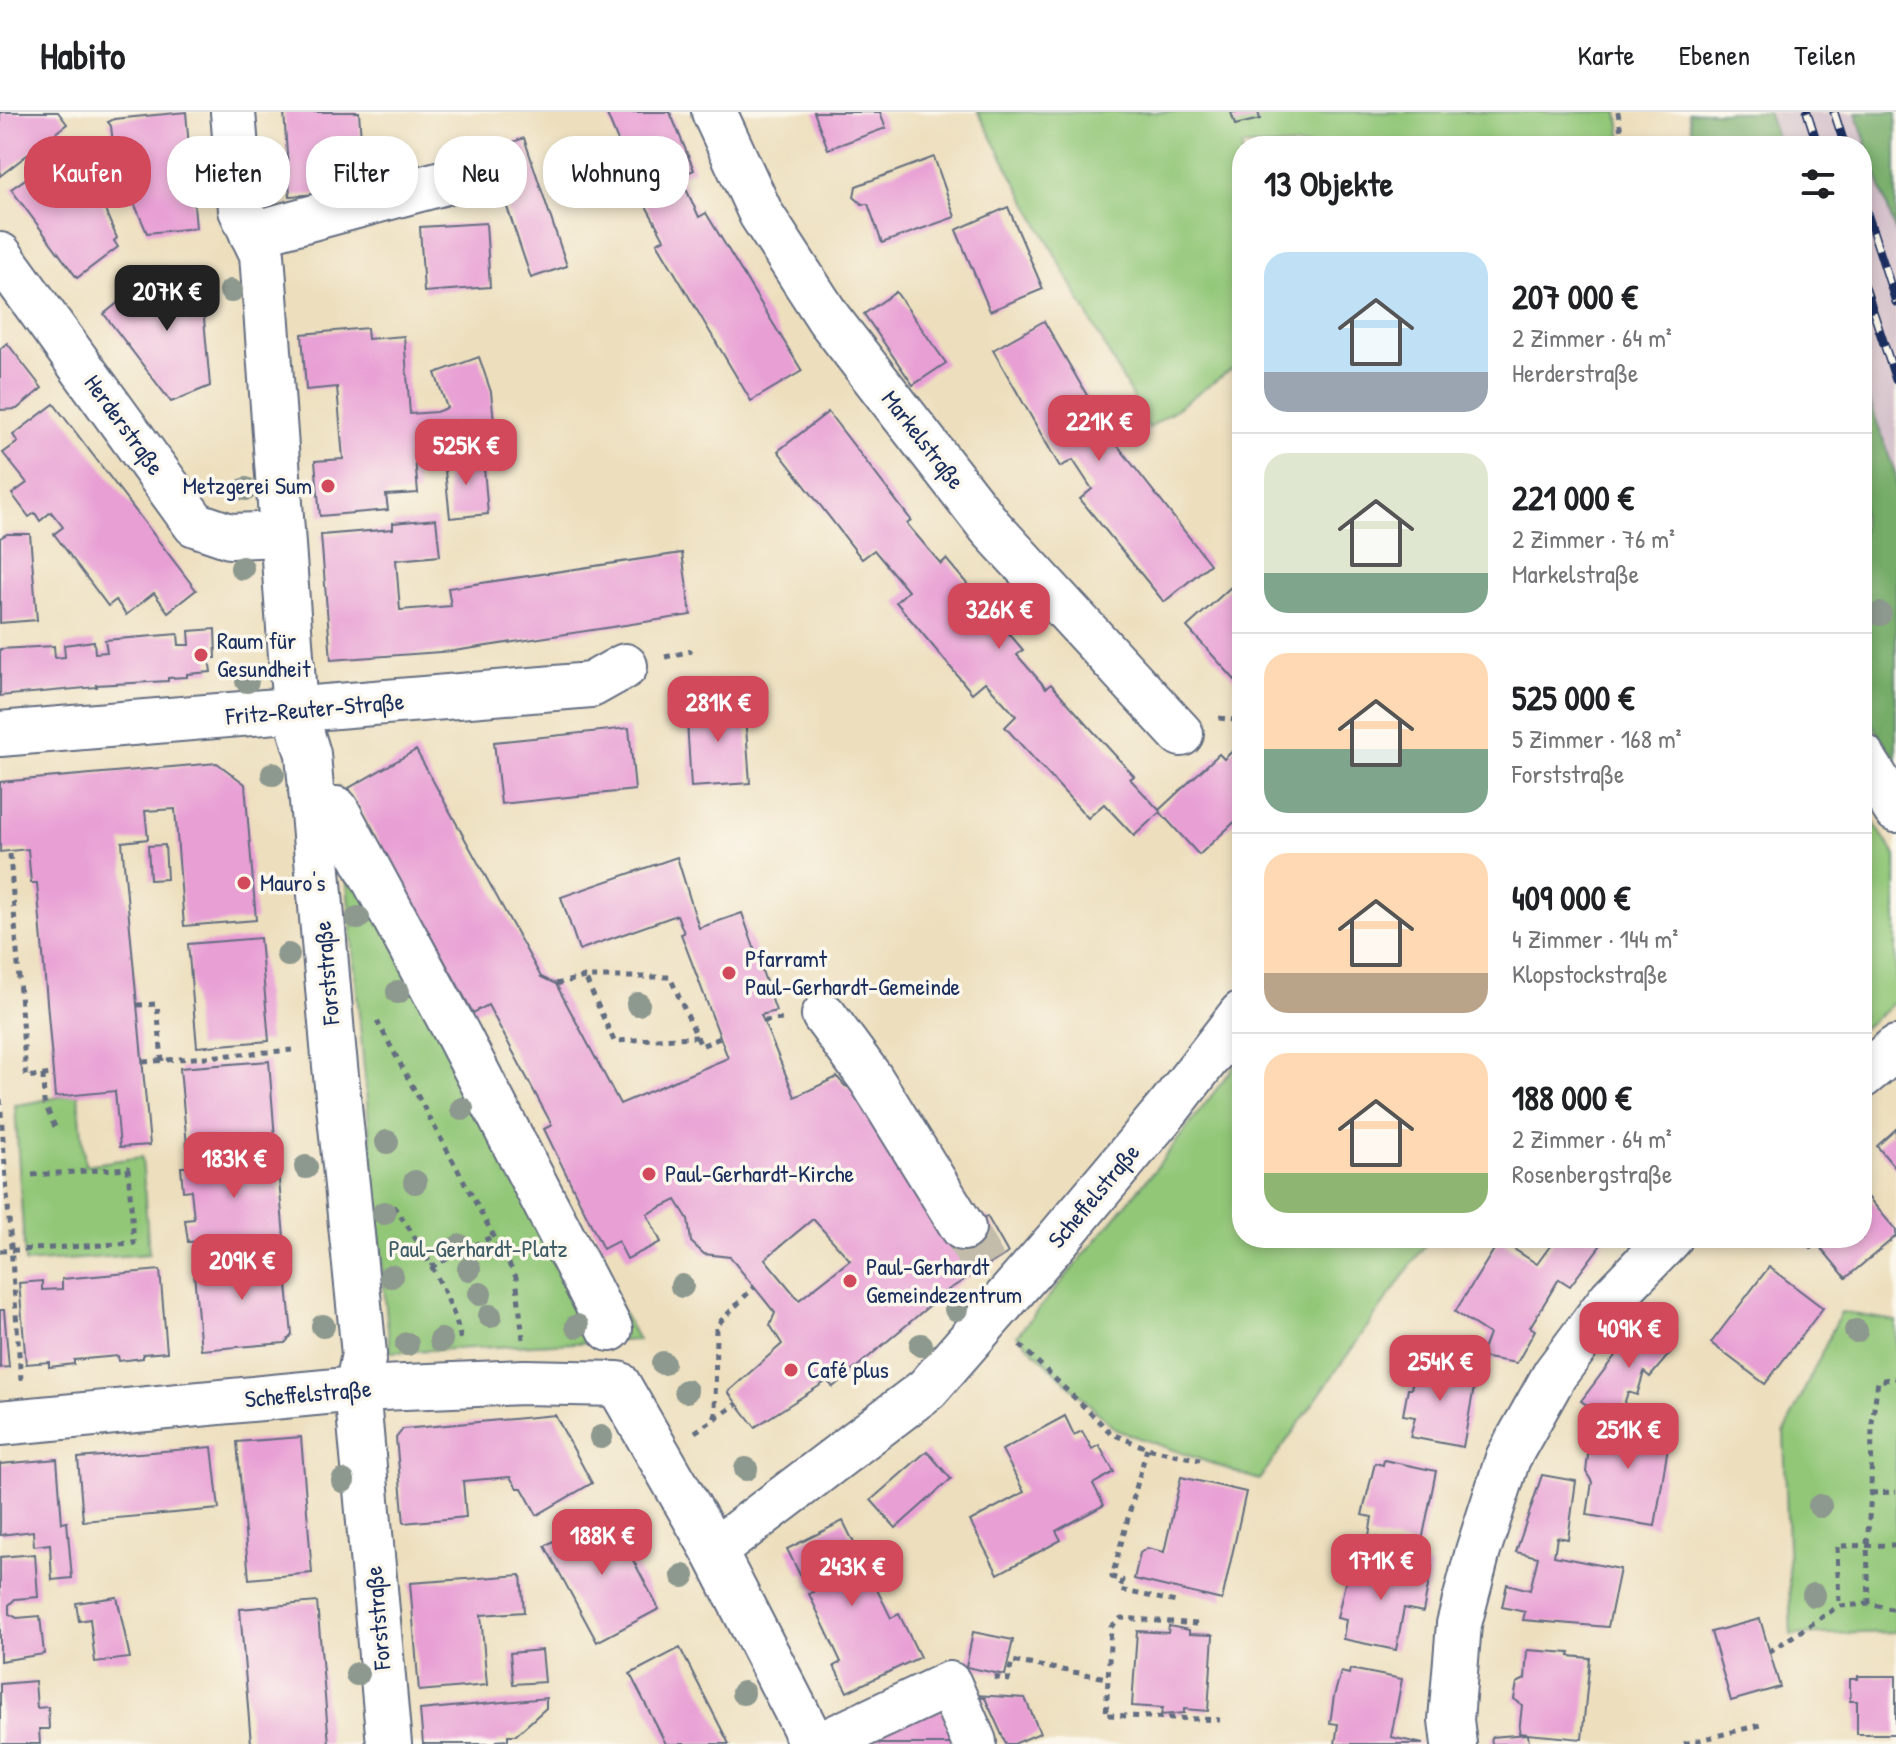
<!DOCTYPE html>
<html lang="de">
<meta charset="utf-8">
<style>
:root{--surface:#fff;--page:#f6f6f6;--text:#202124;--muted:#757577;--line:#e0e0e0;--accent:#d1495b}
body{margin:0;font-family:"Patrick Hand",sans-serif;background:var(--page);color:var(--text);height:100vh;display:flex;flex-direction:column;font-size:30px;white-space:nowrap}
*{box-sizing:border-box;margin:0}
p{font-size:26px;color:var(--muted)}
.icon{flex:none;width:44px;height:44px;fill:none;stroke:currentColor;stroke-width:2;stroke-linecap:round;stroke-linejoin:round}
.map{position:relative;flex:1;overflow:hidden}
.sheet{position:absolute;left:1232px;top:24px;width:640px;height:1112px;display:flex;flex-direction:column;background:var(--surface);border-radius:32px;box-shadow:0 4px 12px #0003}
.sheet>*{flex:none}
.guide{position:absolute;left:24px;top:24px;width:760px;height:72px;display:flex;gap:16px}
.price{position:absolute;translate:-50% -68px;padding:0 18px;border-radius:16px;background:var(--accent);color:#fff;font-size:26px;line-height:52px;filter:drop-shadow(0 2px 4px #0008)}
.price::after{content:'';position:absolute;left:50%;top:48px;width:24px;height:18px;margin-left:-12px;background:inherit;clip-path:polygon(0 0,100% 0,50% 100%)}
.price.current{background:#222;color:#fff}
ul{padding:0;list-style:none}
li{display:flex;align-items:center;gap:24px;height:200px;padding:0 32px}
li+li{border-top:2px solid var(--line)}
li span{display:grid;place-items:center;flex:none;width:224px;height:160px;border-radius:24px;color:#555}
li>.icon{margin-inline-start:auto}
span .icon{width:96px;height:96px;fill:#fffc;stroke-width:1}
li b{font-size:34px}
h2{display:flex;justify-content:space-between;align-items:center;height:96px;padding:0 32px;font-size:34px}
.chip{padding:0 28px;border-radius:32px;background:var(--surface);box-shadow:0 4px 12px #0003;font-size:28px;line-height:72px}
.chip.current{background:var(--accent);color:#fff}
header{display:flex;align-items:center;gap:48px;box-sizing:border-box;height:112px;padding:0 40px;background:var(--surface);border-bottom:2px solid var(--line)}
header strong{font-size:38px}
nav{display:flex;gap:44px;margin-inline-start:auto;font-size:28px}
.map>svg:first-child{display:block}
.industrial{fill:#d2bdc8}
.green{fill:#92c778;stroke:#567b6b;stroke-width:2}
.forest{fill:#75ac68;stroke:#486e63;stroke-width:2}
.building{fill:#e89fd4;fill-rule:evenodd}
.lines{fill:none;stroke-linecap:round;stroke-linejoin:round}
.minor-tunnel{stroke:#c3bcab;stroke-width:44;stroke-dasharray:44 22;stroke-linecap:butt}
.minor-casing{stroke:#646d80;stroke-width:48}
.path{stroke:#646d80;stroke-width:5;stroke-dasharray:6 6;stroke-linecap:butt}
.minor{stroke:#fff;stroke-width:44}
.rail-casing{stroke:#1b2f5e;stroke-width:9}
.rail{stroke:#fbf7ec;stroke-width:6;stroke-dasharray:18;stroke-linecap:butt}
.tree{fill:#8d988e}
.poi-dot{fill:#d1495b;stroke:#fbf7ec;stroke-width:3}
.labels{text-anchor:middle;stroke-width:7;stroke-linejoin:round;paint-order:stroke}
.street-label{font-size:24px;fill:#1b2f5e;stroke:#fbf7ec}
.poi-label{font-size:24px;fill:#1b2f5e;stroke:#fbf7ec;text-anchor:start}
.park-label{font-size:24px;fill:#3f5d66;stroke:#fbf7ec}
</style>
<header>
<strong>Habito</strong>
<nav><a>Karte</a><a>Ebenen</a><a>Teilen</a></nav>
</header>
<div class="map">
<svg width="1896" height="1632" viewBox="0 0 1896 1632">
<rect width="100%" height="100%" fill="#fbf7ec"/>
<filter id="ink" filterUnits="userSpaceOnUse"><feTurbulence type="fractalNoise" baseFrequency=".0125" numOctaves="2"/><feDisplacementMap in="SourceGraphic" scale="16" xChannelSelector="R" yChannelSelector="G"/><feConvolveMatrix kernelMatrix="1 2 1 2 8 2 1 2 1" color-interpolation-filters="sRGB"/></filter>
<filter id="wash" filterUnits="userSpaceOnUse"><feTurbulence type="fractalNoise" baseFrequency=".006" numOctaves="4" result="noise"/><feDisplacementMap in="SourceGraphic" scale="32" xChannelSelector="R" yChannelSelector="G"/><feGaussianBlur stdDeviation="1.8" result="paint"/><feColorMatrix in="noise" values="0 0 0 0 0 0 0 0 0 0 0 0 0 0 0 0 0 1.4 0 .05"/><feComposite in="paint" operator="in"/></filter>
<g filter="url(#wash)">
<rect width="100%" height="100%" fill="#eddfbe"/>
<polygon class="industrial" points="1768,0 1856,0 1896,121 1896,364 1862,268 1862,34 1780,34"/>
<g class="green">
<polygon points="978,0 1618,0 1623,34 1242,34 1242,250 1149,316"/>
<polygon points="338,674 638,1228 390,1240"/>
<polygon points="1862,693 1896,744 1896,889 1862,917"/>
<polygon points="1242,944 1242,1126 1430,1126 1259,1368 1116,1318 1017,1223 1153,1060"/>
<path d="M78 982 85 1053 142 1045 149 1142 25 1151 15 993C37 991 56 984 78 982Z"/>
<polygon points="1841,1200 1896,1209 1896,1520 1791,1523 1784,1321"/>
</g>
<g class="forest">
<polygon points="1688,0 1768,0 1780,34 1694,34"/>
<polygon points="1856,0 1895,0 1896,3 1896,121"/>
<polygon points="1862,268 1896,364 1896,648 1862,597"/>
</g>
<g id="blocks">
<g class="building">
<polygon points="0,0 58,0 67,12 0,64"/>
<polygon points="186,0 196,116 147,121 125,70 125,48 114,40 111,14 108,10 114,7"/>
<polygon points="284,0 359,0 365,79 290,84"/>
<polygon points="606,0 670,0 694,58 680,64 699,105 706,101 802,259 751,289 657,131 664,127 639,81"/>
<polygon points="814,0 880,0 886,16 828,37"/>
<polygon points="1231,0 1258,0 1260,7 1235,13"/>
<polygon points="524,26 567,154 531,166 488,39"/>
<polygon points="77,31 90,53 86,55 93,68 88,72 101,89 117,126 114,129 118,135 77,166 11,77"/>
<polygon points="934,45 955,105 882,131 868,92 862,92 854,85 856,74"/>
<polygon points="1008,95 1043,177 990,199 956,118"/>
<polygon points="486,111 490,175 424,180 420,115"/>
<polygon points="200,162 210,274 171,290 104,202 131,180 165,166"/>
<polygon points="896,180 946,251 913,273 864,202"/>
<polygon points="1044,209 1111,325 1210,452 1164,490 1080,387 1092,377 1073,348 1060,355 993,238"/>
<polygon points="367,216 368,227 404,224 410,302 436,300 447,296 435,261 479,245 491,280 497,339 415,346 418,381 386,383 388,398 320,404 315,349 343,347 337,275 306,278 302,222"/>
<polygon points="7,231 42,276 17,297 0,298 0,237"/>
<polygon points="54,292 196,478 168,500 154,481 126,503 116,488 108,494 54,422 63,415 51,400 40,409 35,401 29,405 12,382 27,371 3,341 18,330 13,323"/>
<polygon points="828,300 911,408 907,412 941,452 946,447 1023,538 1017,543 1046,576 1051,572 1093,619 1134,664 1130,667 1159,698 1219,642 1224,647 1242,630 1242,703 1199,743 1160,700 1134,724 1104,692 1088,706 1005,615 1016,604 985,570 972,581 896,490 908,479 874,438 862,447 778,339"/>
<polygon points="483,345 488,402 450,406 444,349"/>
<polygon points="436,407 440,444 396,448 400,498 451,494 448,476 682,441 691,503 454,539 331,548 321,423 393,417 393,411"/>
<polygon points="7,422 30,422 37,508 0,511 0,426"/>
<polygon points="1232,474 1242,486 1242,562 1235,568 1187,515"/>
<polygon points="215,517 216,546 209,546 211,560 187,562 187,565 168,566 168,569 96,573 97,575 0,584 0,537 54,534 55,546 65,545 64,533 94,529 95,541 107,540 105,528 178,522 179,533 190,533 189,519"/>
<polygon points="744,588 750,671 691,675 686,592"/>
<polygon points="629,616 635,678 501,692 494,630"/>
<path d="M416 638 541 865 556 872 620 992 728 946 681 822 684 821 677 803 579 838 561 785 677 745 699 816 742 801 776 899 761 903 795 985 837 965 845 974 853 977 951 1123 987 1104 1008 1141 948 1178 833 1275 827 1269 755 1315 728 1280 782 1232 770 1213 775 1201 730 1145 704 1142 691 1130 688 1107 676 1088 647 1102 661 1130 627 1147 618 1129 603 1137 544 1017 552 1013 488 893 473 901 349 676ZM813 1107 850 1148 799 1188 765 1147Z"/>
<polygon points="217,651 245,672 256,808 184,814 175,697 145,699 148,727 122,730 150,1033 120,1035 115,979 55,985 37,771 31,771 28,737 0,740 0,670"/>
<polygon points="165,733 167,767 150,768 148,734"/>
<polygon points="260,826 269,929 197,935 188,832"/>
<polygon points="269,949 275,1027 187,1034 180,956"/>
<polygon points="1896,1017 1896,1057 1877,1034"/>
<polygon points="277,1046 284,1125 188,1130 185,1108 194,1107 191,1078 183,1079 181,1055 190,1055 189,1052"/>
<polygon points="1862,1078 1896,1118 1896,1124 1846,1166 1817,1131 1811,1137 1802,1126 1862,1126"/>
<polygon points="1556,1126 1606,1126 1570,1174 1559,1167 1530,1215 1535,1218 1517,1251 1480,1245 1489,1222 1455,1200 1500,1128 1537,1152"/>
<polygon points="284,1143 292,1223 285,1231 201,1238 193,1150"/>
<polygon points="1769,1155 1823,1196 1765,1272 1711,1231"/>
<polygon points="160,1158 167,1240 143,1242 143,1246 119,1249 118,1244 74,1248 74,1252 49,1255 49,1250 26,1252 19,1171 42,1169 42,1178 62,1177 62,1167"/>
<polygon points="0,1198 4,1198 9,1255 0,1256"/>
<polygon points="1642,1208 1676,1234 1650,1265 1644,1260 1637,1283 1628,1280 1620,1305 1590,1295 1581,1289"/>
<polygon points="1425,1249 1477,1259 1463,1335 1410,1325 1415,1305 1403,1303 1408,1277 1411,1277 1416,1252 1423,1253"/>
<polygon points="555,1303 592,1371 537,1403 522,1376 517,1376 510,1365 463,1369 466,1405 404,1411 396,1326 403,1317"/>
<polygon points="1065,1304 1074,1323 1082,1319 1092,1337 1099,1333 1114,1360 1093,1372 1104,1393 1056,1419 1061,1428 998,1462 970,1409 1024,1380 1002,1338"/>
<polygon points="1602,1306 1632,1310 1636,1306 1641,1306 1648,1314 1671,1317 1655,1414 1587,1403 1592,1370 1586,1360 1588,1343 1597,1337"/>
<polygon points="301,1325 312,1461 249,1467 237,1330"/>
<polygon points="212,1335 219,1397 83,1409 78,1346"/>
<polygon points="927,1339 951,1367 896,1416 871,1388"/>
<polygon points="57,1347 62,1411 67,1410 72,1466 52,1468 50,1432 34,1434 33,1419 0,1423 0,1352"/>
<polygon points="1384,1348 1436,1359 1421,1434 1369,1424 1372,1405 1362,1403 1375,1351 1383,1353"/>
<polygon points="1542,1363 1576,1369 1568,1427 1557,1425 1554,1444 1620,1457 1608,1515 1523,1508 1525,1500 1502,1495 1507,1472 1530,1478 1538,1445 1516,1440"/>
<polygon points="1181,1365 1246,1380 1222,1488 1134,1467 1140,1441 1147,1436 1164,1440"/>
<polygon points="608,1401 659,1497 597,1530 545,1434 583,1412"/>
<polygon points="843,1409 891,1506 899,1502 920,1545 847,1580 834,1554 841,1550 809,1482 813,1480 804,1461 800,1463 787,1437"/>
<polygon points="35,1442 38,1485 15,1487 9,1493 9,1502 17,1506 40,1504 44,1542 0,1549 0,1445"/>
<polygon points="1412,1450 1432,1454 1423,1500 1404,1496 1396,1538 1343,1527 1346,1508 1337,1506 1349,1454 1357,1455 1358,1451 1409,1461"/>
<polygon points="521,1463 524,1500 481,1503 487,1573 419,1579 410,1471"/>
<polygon points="117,1485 130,1546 95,1550 90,1507 79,1509 76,1491"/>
<polygon points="317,1490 329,1632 251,1632 240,1497"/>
<polygon points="1760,1507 1780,1575 1731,1589 1711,1520"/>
<polygon points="1169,1514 1189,1518 1189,1522 1213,1523 1208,1599 1184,1597 1184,1601 1161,1603 1163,1596 1132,1594 1137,1519 1168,1521"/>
<polygon points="973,1520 1013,1528 1005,1563 966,1555"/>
<polygon points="680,1536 726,1626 729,1632 666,1632 630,1562"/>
<polygon points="542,1538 545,1570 513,1572 510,1541"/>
<polygon points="1527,1538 1570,1541 1569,1544 1590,1546 1582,1627 1528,1622 1529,1632 1492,1632 1491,1625 1528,1622 1519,1621 1522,1593 1514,1587 1517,1571 1525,1567"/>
<polygon points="1350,1557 1402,1567 1391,1625 1423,1632 1335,1632 1338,1612 1330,1611 1334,1584 1341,1560 1349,1562"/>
<polygon points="1858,1564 1896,1564 1896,1622 1857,1622 1857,1589 1850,1589 1850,1567 1858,1567"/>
<polygon points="35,1569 37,1596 48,1595 49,1617 39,1617 40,1632 0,1632 0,1572"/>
<polygon points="974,1583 1025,1586 1040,1621 1014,1632 1006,1632 985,1586 974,1585"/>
<polygon points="546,1586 546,1596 516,1623 508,1623 508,1628 497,1629 498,1632 423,1632 420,1598"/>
<polygon points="936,1587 956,1632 880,1632 873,1616"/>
</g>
</g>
</g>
<g filter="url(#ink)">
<use href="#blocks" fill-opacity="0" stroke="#646d80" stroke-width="2"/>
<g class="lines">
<polyline class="minor-tunnel" points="963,1116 985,1155"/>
<g class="minor-casing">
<g id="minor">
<polyline points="233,0 241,98 262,142 295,599 308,642 333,934 364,1242 357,1277 389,1632"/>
<polyline points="714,0 761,102 829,207 991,416 1181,622"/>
<polyline points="252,122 468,64"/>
<polyline points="0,143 195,412 230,424 282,422"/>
<polyline points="0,622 591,573 625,554"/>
<polyline points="1862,644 1896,698"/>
<polyline points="336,697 459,925 610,1217"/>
<polyline points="824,903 871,967 963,1116"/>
<polyline points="1862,964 1896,936"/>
<polyline points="0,1311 357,1277 524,1270 618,1272 714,1439 804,1614 810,1632"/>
<polyline points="714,1439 927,1277 1058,1127 1170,994 1242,901"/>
<polyline points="822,1632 949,1572 974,1630"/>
<polyline points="1454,1632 1451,1608 1459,1512 1478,1439 1508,1346 1555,1262 1611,1187 1670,1126"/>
</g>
</g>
<g class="path">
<polyline points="1618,0 1623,34"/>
<polyline points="665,545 692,539"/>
<polyline points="1219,606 1242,609"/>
<polyline points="10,742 26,965 53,962"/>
<polyline points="556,872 585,865 670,865 697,925 614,929 585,865"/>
<polyline points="137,893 157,892 162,949"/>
<polyline points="377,909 516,1165 523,1227"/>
<polyline points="764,909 783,907"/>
<polyline points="697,925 701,934 720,926"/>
<polyline points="143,950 292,938"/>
<polyline points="43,963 44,990 56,1017"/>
<polyline points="0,987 21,1268"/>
<path d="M393 1094C416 1122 458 1196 461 1231"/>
<polyline points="0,1139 134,1131 128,1056 32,1063"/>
<polyline points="431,1155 495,1123"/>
<polyline points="1020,1233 1112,1322 1147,1336 1200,1348"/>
<polyline points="715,1306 716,1214 754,1175"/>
<polyline points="695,1320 737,1292"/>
<polyline points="1147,1336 1112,1465 1122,1468 1120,1478 1176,1490"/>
<polyline points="1871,1381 1896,1380"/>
<polyline points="1896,1433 1837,1434 1839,1494 1869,1492 1896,1498"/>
<polyline points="1869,1492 1867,1433 1871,1381 1872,1311 1878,1269 1896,1266"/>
<polyline points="1197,1512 1121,1506 1111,1515 1106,1603 1220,1608"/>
<polyline points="1769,1540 1839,1494"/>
<polyline points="994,1565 1008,1568 1012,1549 1107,1566"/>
<polyline points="1684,1632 1764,1612"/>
</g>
<use href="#minor" class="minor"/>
<g class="rail-casing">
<g id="rail">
<polyline points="1807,0 1818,34"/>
<polyline points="1834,0 1845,34"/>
<polyline points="1862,86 1896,190"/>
<polyline points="1862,166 1896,268"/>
</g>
</g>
<use href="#rail" class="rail"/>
</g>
<g class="tree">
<circle cx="231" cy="179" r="12"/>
<circle cx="246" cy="377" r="12"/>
<circle cx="242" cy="456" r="12"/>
<circle cx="1880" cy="502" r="12"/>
<circle cx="247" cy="569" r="12"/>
<circle cx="273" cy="662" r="12"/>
<circle cx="358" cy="806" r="12"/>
<circle cx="288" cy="843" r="12"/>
<circle cx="398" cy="880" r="12"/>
<circle cx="638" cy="892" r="12"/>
<circle cx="462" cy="997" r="12"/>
<circle cx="387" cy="1030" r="12"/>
<circle cx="306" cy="1055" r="12"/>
<circle cx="415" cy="1070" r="12"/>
<circle cx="384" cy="1101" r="12"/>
<circle cx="460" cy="1134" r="12"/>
<circle cx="469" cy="1157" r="12"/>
<circle cx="391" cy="1164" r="12"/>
<circle cx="682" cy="1174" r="12"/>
<circle cx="480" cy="1182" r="12"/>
<circle cx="956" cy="1197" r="12"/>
<circle cx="490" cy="1204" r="12"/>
<circle cx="323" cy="1214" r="12"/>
<circle cx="577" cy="1214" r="12"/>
<circle cx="1856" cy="1219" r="12"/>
<circle cx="441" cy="1228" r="12"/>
<circle cx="407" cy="1232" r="12"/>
<circle cx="921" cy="1233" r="12"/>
<circle cx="663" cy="1251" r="12"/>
<circle cx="686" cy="1279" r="12"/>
<circle cx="601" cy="1325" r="12"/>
<circle cx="746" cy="1357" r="12"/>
<circle cx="343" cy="1369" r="12"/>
<circle cx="1820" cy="1394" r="12"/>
<circle cx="683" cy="1464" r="12"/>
<circle cx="1814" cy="1483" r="12"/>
<circle cx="357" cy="1562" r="12"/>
<circle cx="743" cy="1581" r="12"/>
</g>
</g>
<g class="poi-dot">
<circle cx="328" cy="374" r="8"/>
<circle cx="201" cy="543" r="8"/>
<circle cx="244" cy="771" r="8"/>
<circle cx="729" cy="861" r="8"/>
<circle cx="649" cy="1062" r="8"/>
<circle cx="850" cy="1169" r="8"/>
<circle cx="791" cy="1258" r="8"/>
</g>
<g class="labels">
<g class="street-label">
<text transform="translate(124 313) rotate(54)" y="8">Herderstraße</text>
<text transform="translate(923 328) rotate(52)" y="8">Markelstraße</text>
<text transform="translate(315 597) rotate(-5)" y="8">Fritz-Reuter-Straße</text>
<text transform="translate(327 861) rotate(-95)" y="8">Forststraße</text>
<text transform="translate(1094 1084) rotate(-50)" y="8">Scheffelstraße</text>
<text transform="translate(308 1282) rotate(-5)" y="8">Scheffelstraße</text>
<text transform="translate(378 1506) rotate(-95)" y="8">Forststraße</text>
</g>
<g class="poi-label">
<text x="312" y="382" text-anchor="end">Metzgerei Sum</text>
<text x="217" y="537">Raum für<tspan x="217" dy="28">Gesundheit</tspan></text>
<text x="260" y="779">Mauro's</text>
<text x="745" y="855">Pfarramt<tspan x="745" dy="28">Paul-Gerhardt-Gemeinde</tspan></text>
<text x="665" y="1070">Paul-Gerhardt-Kirche</text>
<text x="866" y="1163">Paul-Gerhardt<tspan x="866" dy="28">Gemeindezentrum</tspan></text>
<text x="807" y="1266">Café plus</text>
</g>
<g class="park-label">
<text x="478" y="1145">Paul-Gerhardt-Platz</text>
</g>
</g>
</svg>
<b class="price current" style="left:167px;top:221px">207K €</b>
<b class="price" style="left:1099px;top:351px">221K €</b>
<b class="price" style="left:466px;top:375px">525K €</b>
<b class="price" style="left:999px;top:539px">326K €</b>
<b class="price" style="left:718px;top:632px">281K €</b>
<b class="price" style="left:234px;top:1088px">183K €</b>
<b class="price" style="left:242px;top:1190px">209K €</b>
<b class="price" style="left:1629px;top:1258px">409K €</b>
<b class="price" style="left:1440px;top:1291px">254K €</b>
<b class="price" style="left:1628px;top:1359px">251K €</b>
<b class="price" style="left:602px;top:1465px">188K €</b>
<b class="price" style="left:1381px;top:1490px">171K €</b>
<b class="price" style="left:852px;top:1496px">243K €</b>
<div class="guide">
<a class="chip current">Kaufen</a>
<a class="chip">Mieten</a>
<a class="chip">Filter</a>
<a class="chip">Neu</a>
<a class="chip">Wohnung</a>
</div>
<section class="sheet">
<h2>13 Objekte<svg class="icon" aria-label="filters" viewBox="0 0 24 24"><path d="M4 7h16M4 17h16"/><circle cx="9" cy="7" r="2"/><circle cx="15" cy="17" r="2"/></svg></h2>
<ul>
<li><span style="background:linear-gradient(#bfe0f5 75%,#9aa5b1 0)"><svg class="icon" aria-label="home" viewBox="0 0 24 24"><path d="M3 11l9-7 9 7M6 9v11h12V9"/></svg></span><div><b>207 000 €</b><p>2 Zimmer · 64 m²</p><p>Herderstraße</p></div></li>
<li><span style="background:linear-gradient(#dfe7d0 75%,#7fa58c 0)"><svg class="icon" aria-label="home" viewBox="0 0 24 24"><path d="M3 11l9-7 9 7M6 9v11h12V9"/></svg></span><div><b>221 000 €</b><p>2 Zimmer · 76 m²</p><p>Markelstraße</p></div></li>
<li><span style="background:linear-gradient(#ffd9b3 60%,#7fa58c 0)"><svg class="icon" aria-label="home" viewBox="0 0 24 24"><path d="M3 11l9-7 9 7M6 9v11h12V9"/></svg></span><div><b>525 000 €</b><p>5 Zimmer · 168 m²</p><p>Forststraße</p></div></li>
<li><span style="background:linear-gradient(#ffd9b3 75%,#b9a48a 0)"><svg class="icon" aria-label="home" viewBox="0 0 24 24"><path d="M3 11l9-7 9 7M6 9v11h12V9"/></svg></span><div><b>409 000 €</b><p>4 Zimmer · 144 m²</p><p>Klopstockstraße</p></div></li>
<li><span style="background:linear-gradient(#ffd9b3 75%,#8fb573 0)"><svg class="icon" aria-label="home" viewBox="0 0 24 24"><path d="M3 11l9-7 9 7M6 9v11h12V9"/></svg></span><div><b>188 000 €</b><p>2 Zimmer · 64 m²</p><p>Rosenbergstraße</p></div></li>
</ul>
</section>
</div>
